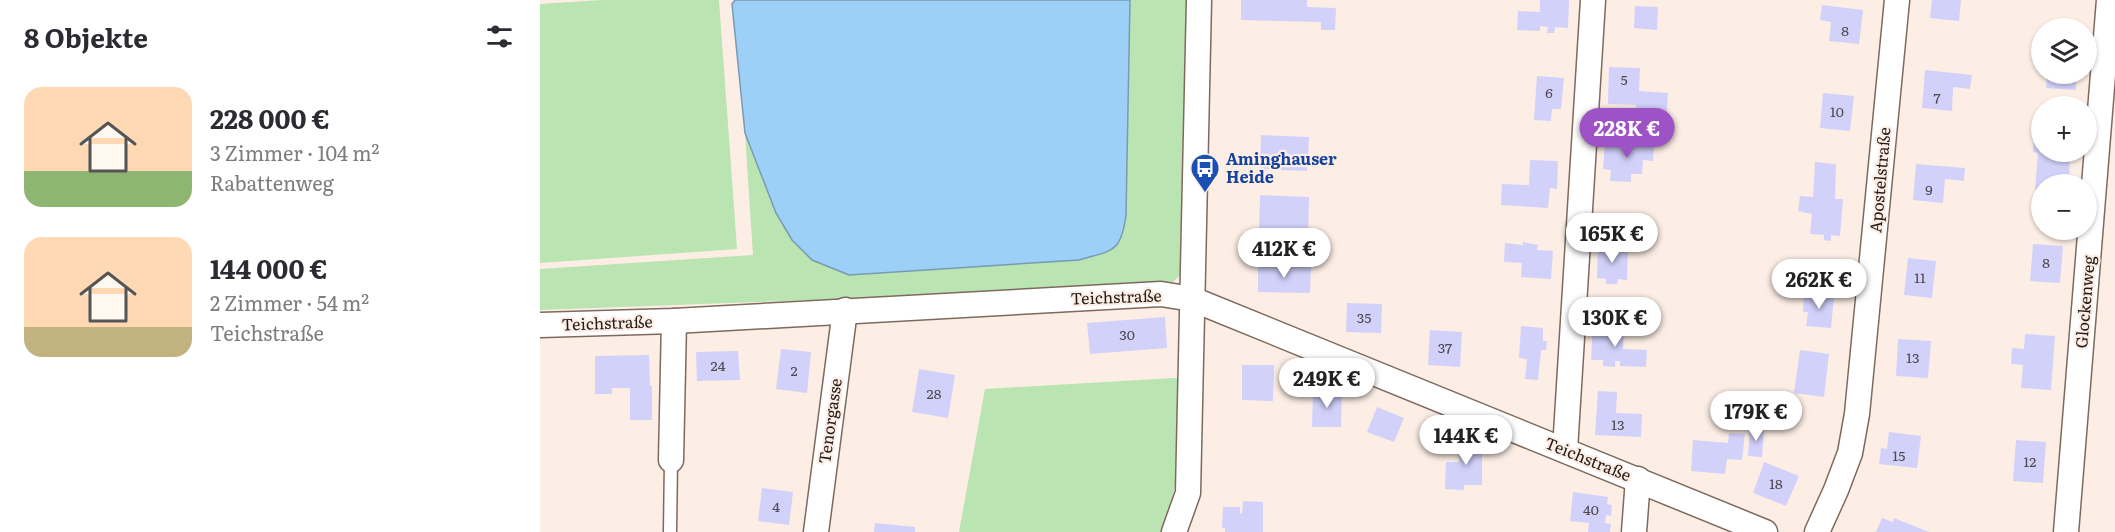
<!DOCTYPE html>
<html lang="de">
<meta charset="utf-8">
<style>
:root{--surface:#fff;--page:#f7f7f7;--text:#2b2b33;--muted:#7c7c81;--accent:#9d52c5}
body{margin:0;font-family:Literata,serif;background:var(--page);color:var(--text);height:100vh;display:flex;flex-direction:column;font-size:22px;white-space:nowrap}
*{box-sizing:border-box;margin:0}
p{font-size:20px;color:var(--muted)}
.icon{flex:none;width:33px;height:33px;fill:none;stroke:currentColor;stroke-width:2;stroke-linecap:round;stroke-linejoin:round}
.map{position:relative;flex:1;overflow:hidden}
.panel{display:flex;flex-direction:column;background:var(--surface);width:540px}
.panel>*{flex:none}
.fabs{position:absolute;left:1491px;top:18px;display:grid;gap:12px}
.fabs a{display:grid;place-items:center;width:66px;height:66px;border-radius:50%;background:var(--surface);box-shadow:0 2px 4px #0004;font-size:30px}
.price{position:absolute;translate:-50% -51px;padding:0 14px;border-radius:21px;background:#fff;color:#222;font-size:20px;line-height:39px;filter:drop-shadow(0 2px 3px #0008)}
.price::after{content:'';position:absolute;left:50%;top:36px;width:18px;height:14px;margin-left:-9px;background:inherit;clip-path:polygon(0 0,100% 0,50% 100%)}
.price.current{background:var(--accent);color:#fff}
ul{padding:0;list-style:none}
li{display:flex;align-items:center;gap:18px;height:150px;padding:0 24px}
li span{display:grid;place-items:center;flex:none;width:168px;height:120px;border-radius:18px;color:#555}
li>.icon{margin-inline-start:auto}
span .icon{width:72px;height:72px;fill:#fffc;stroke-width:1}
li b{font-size:26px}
h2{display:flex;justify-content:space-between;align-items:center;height:72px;padding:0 24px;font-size:26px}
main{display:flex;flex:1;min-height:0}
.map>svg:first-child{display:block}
.green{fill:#bae4b1}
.water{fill:#9dd0f6;stroke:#799ab3;stroke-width:1.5}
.building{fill:#d2d1fa}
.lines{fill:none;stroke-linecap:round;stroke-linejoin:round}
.service-casing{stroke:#7e6a5d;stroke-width:15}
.minor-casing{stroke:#7e6a5d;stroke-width:27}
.service{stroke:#fff;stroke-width:12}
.minor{stroke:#fff;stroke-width:24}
.labels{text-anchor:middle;stroke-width:4.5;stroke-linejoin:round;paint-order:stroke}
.number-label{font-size:14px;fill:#504950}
.transit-label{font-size:16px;font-weight:bold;fill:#164399;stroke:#fceee5;text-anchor:start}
.street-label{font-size:16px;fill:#251c17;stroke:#fceee5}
</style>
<main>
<section class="panel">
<h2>8 Objekte<svg class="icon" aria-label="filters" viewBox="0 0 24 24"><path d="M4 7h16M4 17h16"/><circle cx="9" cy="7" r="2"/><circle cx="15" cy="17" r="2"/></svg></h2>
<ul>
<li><span style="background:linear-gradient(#ffd9b3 70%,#8fb573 0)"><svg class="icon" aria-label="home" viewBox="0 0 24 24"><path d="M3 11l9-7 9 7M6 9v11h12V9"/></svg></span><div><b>228 000 €</b><p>3 Zimmer · 104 m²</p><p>Rabattenweg</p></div></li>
<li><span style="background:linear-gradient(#ffd9b3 75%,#c2b280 0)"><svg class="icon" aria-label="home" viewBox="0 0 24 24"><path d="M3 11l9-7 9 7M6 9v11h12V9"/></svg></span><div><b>144 000 €</b><p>2 Zimmer · 54 m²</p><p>Teichstraße</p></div></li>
</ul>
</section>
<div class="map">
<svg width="1575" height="532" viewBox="0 0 1575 532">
<rect width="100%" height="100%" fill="#fceee5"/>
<g class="green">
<polygon points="62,0 179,0 197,249 0,263 0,4"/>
<polygon points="590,0 648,0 644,272 627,287 0,310 0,269 213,255 205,133 236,213 586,215"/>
<path d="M634 378H645C641 429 642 484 621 532H419L445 389Z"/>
</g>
<path class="water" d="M195 0H590L586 215C581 253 573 250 539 260L309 275 272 260 252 240 236 213 205 133 192 4Z"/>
<g class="building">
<polygon points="701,0 767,0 767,7 796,8 795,30 781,30 781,22 701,20"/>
<polygon points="1000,0 1029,0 1028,28 1015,27 1014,33 1007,33 1008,27 1000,26 1000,31 977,30 978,11 1000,12"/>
<polygon points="1392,0 1421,0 1419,21 1390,18"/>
<polygon points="1282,5 1323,10 1319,44 1289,41 1291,22 1280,20"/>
<polygon points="1095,6 1118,7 1117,30 1094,28"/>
<polygon points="1069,67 1100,68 1099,91 1128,93 1127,111 1096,109 1096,105 1068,104"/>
<polygon points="1385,70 1432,75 1430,89 1413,87 1412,111 1382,108"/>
<polygon points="1507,74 1537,74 1536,90 1506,88"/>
<polygon points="997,76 1024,78 1021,109 1012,109 1011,121 994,120"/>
<polygon points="1283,93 1314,96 1310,131 1280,128"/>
<polygon points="721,135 769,137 767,171 720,169"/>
<polygon points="1494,135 1502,136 1502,152 1530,152 1529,184 1502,184 1502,190 1495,190 1498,153 1493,152"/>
<polygon points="1097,138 1105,138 1105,143 1114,144 1113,161 1103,160 1102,174 1091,174 1091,182 1070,181 1071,170 1063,169 1065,141 1096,143"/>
<polygon points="990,160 1018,161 1017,189 1010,188 1008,208 961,205 962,184 989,185"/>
<polygon points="1275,162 1296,164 1295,199 1303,199 1300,236 1291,235 1291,241 1284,240 1284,235 1270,234 1272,214 1258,211 1260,196 1273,197"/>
<polygon points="1376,164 1425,168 1424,181 1405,179 1403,203 1373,200"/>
<polygon points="720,195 769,197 768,237 751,237 751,233 719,232"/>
<polygon points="983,242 998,245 997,250 1013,251 1011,279 981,277 982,263 964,262 965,243 983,245"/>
<polygon points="1493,244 1523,246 1520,283 1490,281"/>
<polygon points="1058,247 1088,248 1087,280 1078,279 1077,284 1066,284 1066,279 1057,278"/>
<polygon points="1368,258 1396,261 1392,298 1364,295"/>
<polygon points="718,266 771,267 770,293 718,292"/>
<polygon points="1264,294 1294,296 1291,328 1266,326 1268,312 1263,312"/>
<polygon points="807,303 842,304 841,333 806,332"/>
<polygon points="625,317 627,348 550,354 547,323"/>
<polygon points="1053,324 1084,326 1083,349 1107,350 1106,367 1080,366 1080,361 1075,361 1075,367 1063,366 1063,360 1051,360"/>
<polygon points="981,326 1003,328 1003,341 1007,341 1006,350 1001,350 998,380 985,379 987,359 979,358"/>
<polygon points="890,330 922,332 920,367 888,365"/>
<polygon points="1485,334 1515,336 1511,390 1481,388 1483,365 1471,364 1472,348 1484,349"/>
<polygon points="1358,339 1391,341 1388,378 1356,376"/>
<polygon points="241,349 271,352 267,393 236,389"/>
<polygon points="1260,350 1289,354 1284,397 1254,393"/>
<polygon points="198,351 200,380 157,381 156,352"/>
<polygon points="109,355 110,386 112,386 112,420 90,420 90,388 72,388 72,394 55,394 55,356"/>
<polygon points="702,365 734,365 733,401 702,400"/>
<polygon points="379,369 415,375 408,418 372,412"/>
<polygon points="773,391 802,391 801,427 772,427"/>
<polygon points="1058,391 1077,392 1076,413 1102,414 1101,437 1055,435"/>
<polygon points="837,407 864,418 854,442 827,432"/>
<polygon points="1210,427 1224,428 1222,457 1208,456"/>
<polygon points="887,428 896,428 896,449 886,449"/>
<polygon points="932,432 942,432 942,485 924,485 924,490 905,489 906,462 919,462 919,449 932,449"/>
<polygon points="1349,432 1381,436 1377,468 1339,464 1341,448 1347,449"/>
<polygon points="1189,433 1205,434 1202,460 1187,459 1185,474 1151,471 1153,440 1188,443"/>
<polygon points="1476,440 1506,442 1503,483 1473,481"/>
<polygon points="1224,462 1259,476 1246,506 1213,493"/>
<polygon points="222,488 253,492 249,525 218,521"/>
<polygon points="1033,492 1068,497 1067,504 1072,505 1071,516 1066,515 1065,523 1071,524 1070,532 1048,532 1049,523 1030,521"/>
<polygon points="703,501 723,502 723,532 685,532 685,528 682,528 683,507 700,507 700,514 702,513"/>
<polygon points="1342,518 1353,522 1354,518 1389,532 1336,532"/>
<polygon points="335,523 375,527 375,532 334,532"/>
</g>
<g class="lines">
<g class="service-casing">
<polyline id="service" points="130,532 131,460"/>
</g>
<g class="minor-casing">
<g id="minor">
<polyline points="0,325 134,321 621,294 652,299 1225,532"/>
<polyline points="1025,450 1053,0"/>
<polyline points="131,460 134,321"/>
<polyline points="276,532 305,310"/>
<polyline points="634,532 648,493 659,0"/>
<polyline points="1094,532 1098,479"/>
<polyline points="1277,532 1296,490 1310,453 1317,414 1357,0"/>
<polyline points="1526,532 1569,0"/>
</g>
</g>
<use href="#service" class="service"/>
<use href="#minor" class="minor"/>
</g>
<defs>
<g id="bus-pin" transform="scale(1.5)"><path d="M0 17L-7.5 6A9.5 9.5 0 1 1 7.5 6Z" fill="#1a4fb4" stroke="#fceee5"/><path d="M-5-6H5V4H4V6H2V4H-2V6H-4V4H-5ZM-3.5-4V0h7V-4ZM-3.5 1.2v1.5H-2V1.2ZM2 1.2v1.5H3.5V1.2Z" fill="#fff"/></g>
</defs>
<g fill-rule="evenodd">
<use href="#bus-pin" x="665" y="168"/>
</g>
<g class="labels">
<g class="number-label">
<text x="1305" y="36">8</text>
<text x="1084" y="85">5</text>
<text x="1009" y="98">6</text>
<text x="1397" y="103">7</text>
<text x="1297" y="117">10</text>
<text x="1389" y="195">9</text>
<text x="1506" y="268">8</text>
<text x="1380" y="283">11</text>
<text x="824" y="323">35</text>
<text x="587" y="340">30</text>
<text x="905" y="353">37</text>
<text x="1373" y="363">13</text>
<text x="178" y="371">24</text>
<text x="254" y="376">2</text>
<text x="394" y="399">28</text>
<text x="1078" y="430">13</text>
<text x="1359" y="461">15</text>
<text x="1490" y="467">12</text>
<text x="1236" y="489">18</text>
<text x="236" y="512">4</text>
<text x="1051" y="515">40</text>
</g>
<g class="transit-label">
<text x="686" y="165">Aminghauser<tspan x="686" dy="18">Heide</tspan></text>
</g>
<g class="street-label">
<text transform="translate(1340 180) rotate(-85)" y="6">Apostelstraße</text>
<text transform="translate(576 297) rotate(-2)" y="6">Teichstraße</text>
<text transform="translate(1545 302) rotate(-85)" y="6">Glockenweg</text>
<text transform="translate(67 323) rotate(-2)" y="6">Teichstraße</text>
<text transform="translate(290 421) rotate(-82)" y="6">Tenorgasse</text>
<text transform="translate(1048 459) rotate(22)" y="6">Teichstraße</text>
</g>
</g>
</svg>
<div class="fabs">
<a><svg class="icon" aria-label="layers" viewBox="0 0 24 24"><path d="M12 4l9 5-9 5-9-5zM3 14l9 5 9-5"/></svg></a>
<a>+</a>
<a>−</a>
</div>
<b class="price current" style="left:1087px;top:159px">228K €</b>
<b class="price" style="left:1072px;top:264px">165K €</b>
<b class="price" style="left:744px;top:279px">412K €</b>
<b class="price" style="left:1279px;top:310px">262K €</b>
<b class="price" style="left:1075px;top:348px">130K €</b>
<b class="price" style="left:787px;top:409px">249K €</b>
<b class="price" style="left:1216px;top:442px">179K €</b>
<b class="price" style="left:926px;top:466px">144K €</b>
</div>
</main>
